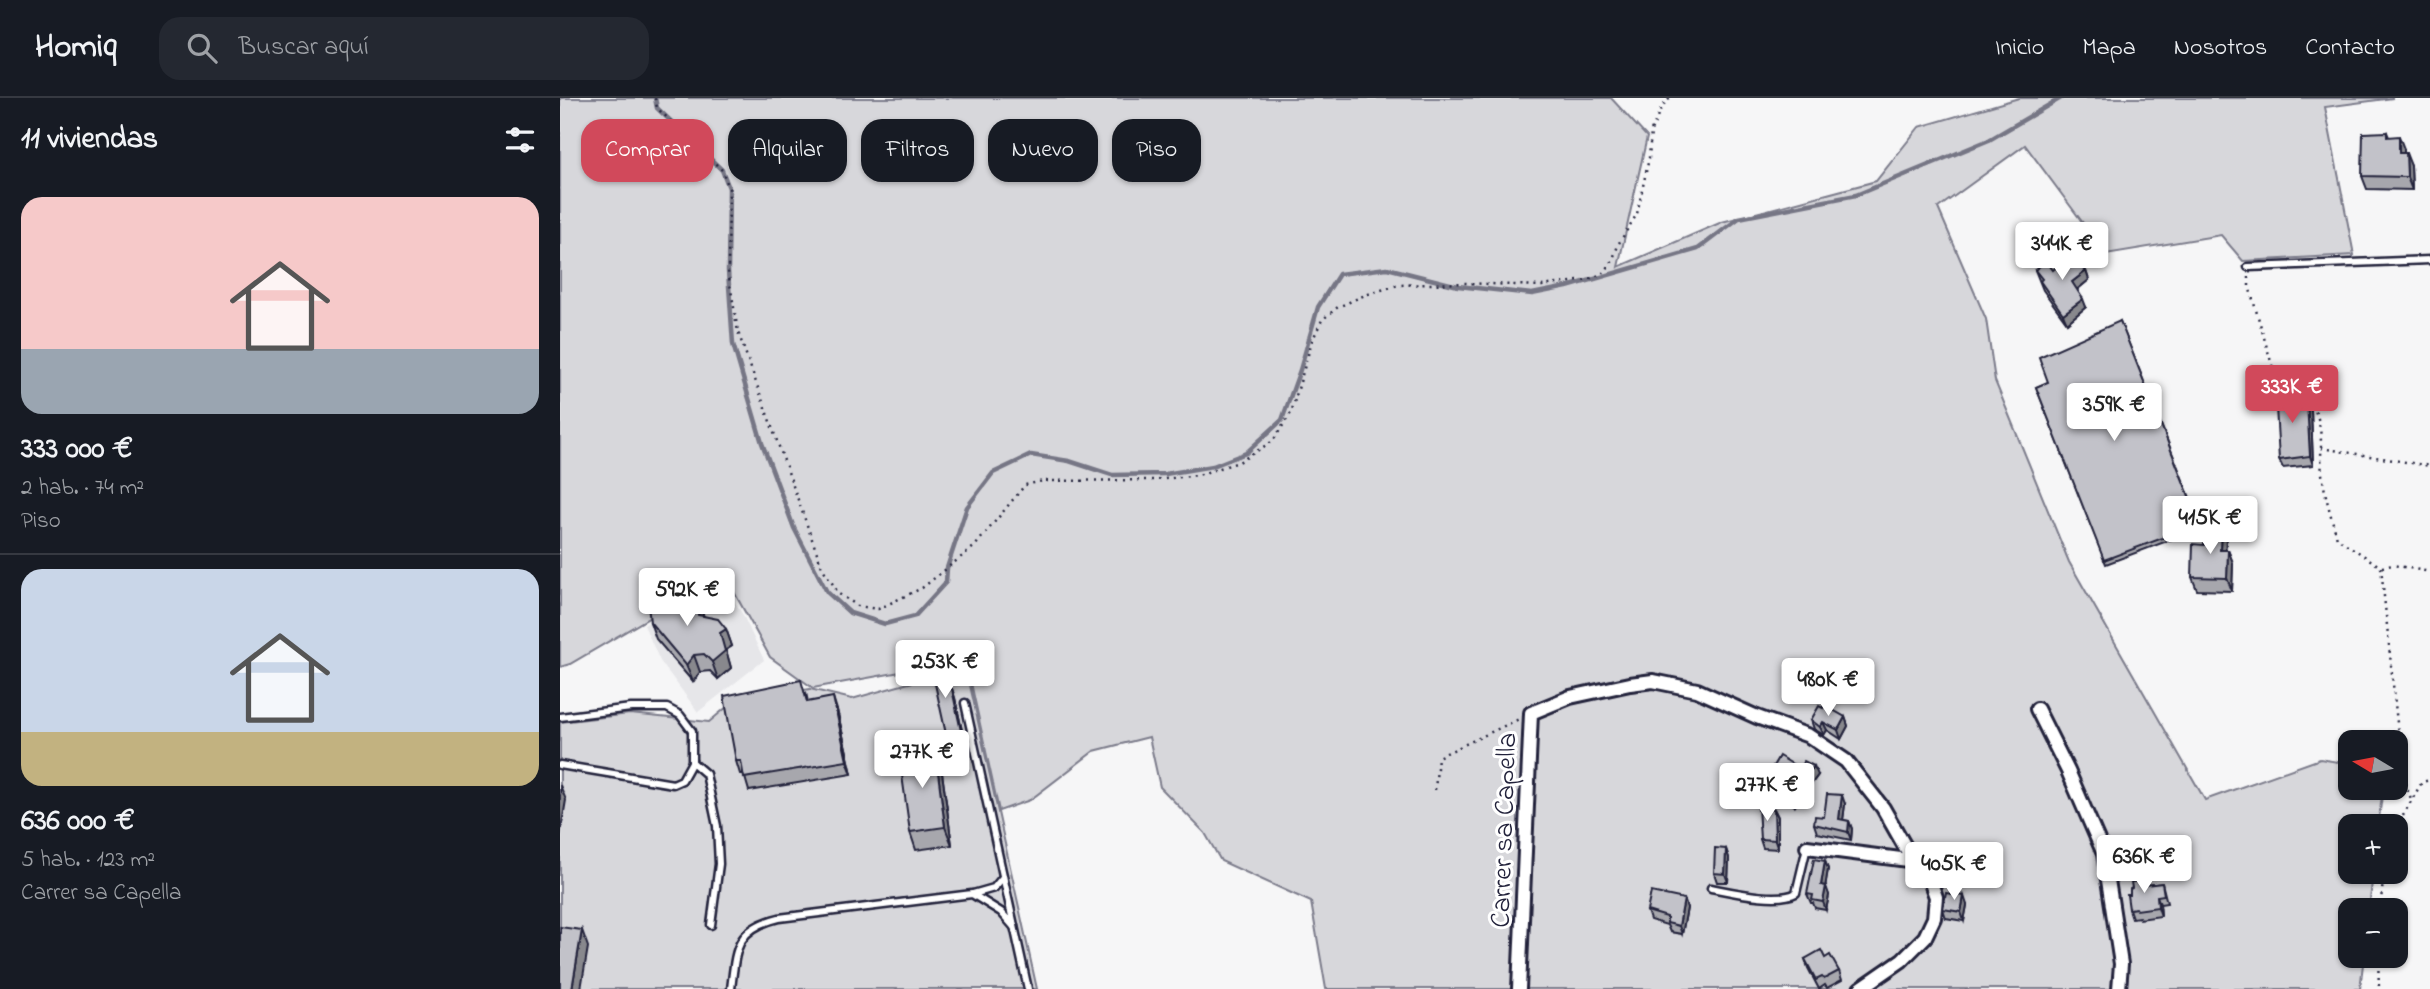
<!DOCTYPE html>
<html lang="es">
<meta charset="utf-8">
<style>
:root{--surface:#171b24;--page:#242831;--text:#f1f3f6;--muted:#9ea1a6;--line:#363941;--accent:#d1495b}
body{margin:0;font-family:"Indie Flower",sans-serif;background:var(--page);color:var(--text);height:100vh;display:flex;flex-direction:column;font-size:26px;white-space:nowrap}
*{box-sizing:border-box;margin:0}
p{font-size:23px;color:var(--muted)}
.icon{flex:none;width:38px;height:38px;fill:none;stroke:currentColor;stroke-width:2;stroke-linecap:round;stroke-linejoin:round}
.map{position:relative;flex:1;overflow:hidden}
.side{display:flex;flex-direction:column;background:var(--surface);width:560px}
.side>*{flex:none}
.top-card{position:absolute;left:21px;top:21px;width:665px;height:63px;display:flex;gap:14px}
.needle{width:46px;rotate:280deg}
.fabs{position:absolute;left:1778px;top:632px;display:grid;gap:14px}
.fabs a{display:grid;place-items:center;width:70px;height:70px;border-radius:14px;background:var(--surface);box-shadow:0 2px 5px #0004;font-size:35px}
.price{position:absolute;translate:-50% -60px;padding:0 16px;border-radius:7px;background:#fff;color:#222;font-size:23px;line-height:46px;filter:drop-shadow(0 2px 4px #0008)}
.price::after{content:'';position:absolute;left:50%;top:42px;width:21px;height:16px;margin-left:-10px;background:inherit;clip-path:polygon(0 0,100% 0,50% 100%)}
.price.active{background:var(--accent);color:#fff}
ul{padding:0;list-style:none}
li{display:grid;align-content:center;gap:14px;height:371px;padding:0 21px}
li+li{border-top:2px solid var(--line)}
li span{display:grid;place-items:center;height:217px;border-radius:21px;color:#555}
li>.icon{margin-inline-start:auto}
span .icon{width:126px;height:126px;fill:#fffc;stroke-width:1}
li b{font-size:30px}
h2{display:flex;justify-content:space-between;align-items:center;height:84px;padding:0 21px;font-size:30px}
.chip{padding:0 24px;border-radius:21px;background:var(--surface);box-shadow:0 2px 5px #0004;font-size:24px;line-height:63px}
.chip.active{background:var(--accent);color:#fff}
header{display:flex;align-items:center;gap:42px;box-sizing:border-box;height:98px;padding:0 35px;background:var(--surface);border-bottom:2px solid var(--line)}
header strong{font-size:33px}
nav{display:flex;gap:38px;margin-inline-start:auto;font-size:24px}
.search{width:490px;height:63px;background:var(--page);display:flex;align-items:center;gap:18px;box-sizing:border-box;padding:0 24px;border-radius:21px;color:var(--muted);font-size:26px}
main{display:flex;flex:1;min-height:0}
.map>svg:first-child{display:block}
.built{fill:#e6e6e9}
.green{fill:#d7d7db;stroke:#7c7c8b;stroke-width:2}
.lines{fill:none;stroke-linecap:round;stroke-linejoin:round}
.stream{stroke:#767685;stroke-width:4.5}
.service-casing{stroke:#22223b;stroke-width:11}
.minor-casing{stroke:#22223b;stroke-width:18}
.path{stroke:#22223b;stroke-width:2.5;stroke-dasharray:2 5;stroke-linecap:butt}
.service{stroke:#fff;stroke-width:6}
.minor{stroke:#fff;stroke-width:12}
.wall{fill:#a7a7ad;stroke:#22223b;stroke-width:2}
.shaded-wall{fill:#88888d;stroke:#22223b;stroke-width:2}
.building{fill:#c2c2c9;stroke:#22223b;stroke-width:2}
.labels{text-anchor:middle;stroke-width:6;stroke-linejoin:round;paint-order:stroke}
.street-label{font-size:28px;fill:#22223b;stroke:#fff}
</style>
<header>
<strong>Homiq</strong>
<div class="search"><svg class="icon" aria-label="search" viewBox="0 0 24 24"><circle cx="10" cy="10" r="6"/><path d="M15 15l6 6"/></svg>Buscar aquí</div>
<nav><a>Inicio</a><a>Mapa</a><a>Nosotros</a><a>Contacto</a></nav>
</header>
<main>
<section class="side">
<h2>11 viviendas<svg class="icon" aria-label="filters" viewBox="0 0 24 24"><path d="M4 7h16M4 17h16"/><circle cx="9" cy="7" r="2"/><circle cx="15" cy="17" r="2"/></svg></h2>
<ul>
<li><span style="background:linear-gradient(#f6c9c9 70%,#9aa5b1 0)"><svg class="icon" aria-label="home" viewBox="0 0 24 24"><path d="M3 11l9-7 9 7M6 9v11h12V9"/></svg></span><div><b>333 000 €</b><p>2 hab. · 74 m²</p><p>Piso</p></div></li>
<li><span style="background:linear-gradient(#c9d6e8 75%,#c2b280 0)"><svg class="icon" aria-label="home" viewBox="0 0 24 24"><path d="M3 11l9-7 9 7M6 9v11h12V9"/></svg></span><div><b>636 000 €</b><p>5 hab. · 123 m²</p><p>Carrer sa Capella</p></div></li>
</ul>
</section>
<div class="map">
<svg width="1870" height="891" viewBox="0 0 1870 891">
<rect width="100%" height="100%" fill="#f6f6f7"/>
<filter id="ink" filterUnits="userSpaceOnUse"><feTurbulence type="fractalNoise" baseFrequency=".0143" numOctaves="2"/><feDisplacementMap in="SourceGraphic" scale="14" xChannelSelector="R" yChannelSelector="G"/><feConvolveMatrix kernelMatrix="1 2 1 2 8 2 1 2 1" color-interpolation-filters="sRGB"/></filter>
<g filter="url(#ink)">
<polygon class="built" points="163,486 183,517 204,562 138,614 100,563 84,527 146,490"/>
<g class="green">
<polygon points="0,0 1051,0 1087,39 1058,169 1162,124 1316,83 1359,29 1459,0 1833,0 1765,9 1794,157 1683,163 1661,137 1546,156 1465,47 1378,110 1426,221 1435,283 1509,464 1645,702 1760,661 1790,666 1790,690 1823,690 1818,728 1790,728 1790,774 1813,774 1809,812 1790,812 1790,858 1804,858 1800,891 766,891 751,804 661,763 645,735 600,689 589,639 534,653 470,702 439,713 406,562 253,590 210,559 164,476 10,566 0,569"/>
<polygon points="406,569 477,891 0,891 0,624 70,616 149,624 174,603 250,591 292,601"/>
</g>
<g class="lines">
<polyline class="stream" points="95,0 97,10 162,72 169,90 168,173 173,246 202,345 234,430 267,494 290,515 325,526 355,518 386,484 387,470 407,409 433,375 471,357 509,363 552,377 605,376 653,368 686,355 722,322 740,272 758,209 779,176 827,170 898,188 972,196 1007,189 1138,151 1179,120 1296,97 1429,42 1501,0"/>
<g class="service-casing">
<g id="service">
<polyline points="1688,169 1870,162"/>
<polyline points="405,605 468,891"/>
<polyline points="0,619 71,610 107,610 120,617 132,633 132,664"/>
<polyline points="0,667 113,686 122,682 132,664 146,676 157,728 159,766 151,827"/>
<path d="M1151 790C1172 794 1218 805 1236 795L1247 749"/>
<polyline points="413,796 434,790 443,779"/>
<path d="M171 891C176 851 175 831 219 820L412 796 441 814 454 829"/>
</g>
</g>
<g class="minor-casing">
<g id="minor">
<polyline points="1477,611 1508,673 1544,756 1561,866 1559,891"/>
<polyline points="1247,749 1356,763"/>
<polyline points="959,891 971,615 1010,599 1070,586 1093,583 1137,592 1197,619 1249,638 1286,663 1323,710 1348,754 1367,774 1376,799 1374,820 1365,839 1342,862 1300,891"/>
</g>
</g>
<g class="path">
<polyline points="95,0 97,10 162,72 169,90 168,173 178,234 262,469 279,496 298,508 318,511 362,490 415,448 465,387 483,383 596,382 638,377 679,364 713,343 731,315 752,243 762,222 778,209 805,197 838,187 904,185 982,188 1026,182 1042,176 1051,166 1059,145 1077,116 1089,60 1091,33 1102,9 1110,0"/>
<polyline points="1689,179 1689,188 1719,291"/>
<path d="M1735 295C1771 310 1757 351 1763 382 1766 402 1772 421 1777 440L1821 469 1842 674 1851 701"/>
<polyline points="1761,350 1870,368"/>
<polyline points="1822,469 1833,467 1870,474"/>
<polyline points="875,692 878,659 959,621"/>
<polyline points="1836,730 1862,684 1870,682"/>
<polyline points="1820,812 1824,774"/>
<polyline points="1818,858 1819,891"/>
</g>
<use href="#service" class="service"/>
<use href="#minor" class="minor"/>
</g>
<g class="wall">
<polygon points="1827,34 1829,39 1844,51 1844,55 1851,68 1852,92 1807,91 1802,78"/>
<polygon points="1475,172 1526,173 1529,182 1517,192 1526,209 1507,225 1483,192"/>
<polygon points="1560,223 1642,430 1546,466 1476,289 1488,284"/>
<polygon points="1734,289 1738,298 1738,304 1751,312 1753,367 1723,370 1719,362"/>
<polygon points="1661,427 1666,440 1665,452 1668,452 1673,465 1672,493 1637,492 1632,479 1644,447"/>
<polygon points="144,518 166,531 172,548 166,552 171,570 158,581 150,573 140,574 133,584 96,541 90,524"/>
<polygon points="379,560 387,588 392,591 395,600 404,642 390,645 386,636"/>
<polygon points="246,595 248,604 277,612 292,676 189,693 184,676 180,676 176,663"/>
<polygon points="1285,619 1288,628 1281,641 1267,632 1264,637 1254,631 1251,622"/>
<polygon points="381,668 392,747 356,752 350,734"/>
<polygon points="1212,670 1239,670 1258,677 1235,708 1228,703 1225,695 1229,687 1215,679"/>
<polygon points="1285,706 1283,722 1289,723 1292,731 1291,742 1257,735 1254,726"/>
<polygon points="1214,711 1218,719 1218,751 1203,750 1200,741"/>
<polygon points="1166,751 1169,760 1168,784 1157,784 1154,775"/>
<polygon points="1265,763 1268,771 1265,788 1269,797 1266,812 1255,810 1253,805 1251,805 1247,796"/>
<polygon points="1602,785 1607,805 1600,806 1601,818 1580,821 1579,819 1572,820 1569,811 1570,797 1587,787"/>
<polygon points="1124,801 1127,810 1122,836 1110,834 1107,827 1090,822 1087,813"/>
<polygon points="1407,807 1404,823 1386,820 1383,811"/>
<polygon points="1265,860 1279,873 1282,882 1267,890 1265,887 1259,891 1248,870 1245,861"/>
</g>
<g class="shaded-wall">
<polygon points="1839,38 1844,51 1844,68 1839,55"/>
<polygon points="1846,55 1851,68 1852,92 1847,79"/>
<polygon points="1526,173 1529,182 1515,193 1512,184"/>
<polygon points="1523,201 1526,209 1507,225 1503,216"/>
<polygon points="1734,289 1738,298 1739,313 1735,304"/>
<polygon points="1747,304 1751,312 1753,367 1750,358"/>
<polygon points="1661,427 1666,440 1665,465 1660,452"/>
<polygon points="1668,452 1673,465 1672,493 1667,480"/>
<polygon points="138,502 144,519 138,517"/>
<polygon points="166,531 172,548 166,552 171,570 158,581 152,564 160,535"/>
<polygon points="134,557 140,574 133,584 126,567"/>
<polygon points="392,591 395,600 404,642 401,633"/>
<polygon points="273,599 277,612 292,676 287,663"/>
<polygon points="1285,619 1288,628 1281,641 1278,632"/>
<polygon points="1263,624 1267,632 1264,637 1260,629"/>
<polygon points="375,651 381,668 392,747 385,729"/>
<polygon points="1254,668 1258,677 1235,708 1232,699"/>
<polygon points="0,687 6,702 0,738"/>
<polygon points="1282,697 1285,706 1282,730 1279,721"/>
<polygon points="1214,711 1218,719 1218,751 1215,742"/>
<polygon points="1289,723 1292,731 1291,742 1288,734"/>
<polygon points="1166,751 1169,760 1168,784 1165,776"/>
<polygon points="1265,763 1268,771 1264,796 1261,787"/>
<polygon points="1266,788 1269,797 1266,812 1263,804"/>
<polygon points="1404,798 1407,807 1404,823 1401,814"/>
<polygon points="1597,798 1600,806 1601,818 1598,809"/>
<polygon points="1124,801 1127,810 1122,836 1119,828"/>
<polygon points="22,832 28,849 21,891 12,891"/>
</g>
<g class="building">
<polygon points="1827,34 1827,39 1839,38 1839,55 1846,55 1847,79 1802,78 1803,35"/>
<polygon points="1511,156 1526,173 1512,184 1523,201 1503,216 1480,183 1482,181 1475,172 1486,163 1493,172"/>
<polygon points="1560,223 1640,426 1544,462 1476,289 1488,284 1479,259"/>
<polygon points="1734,289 1735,304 1747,304 1750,358 1719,362 1715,291"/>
<polygon points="1645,427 1661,427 1660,452 1668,452 1667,480 1632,479 1633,446 1644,447"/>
<polygon points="123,492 138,502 138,517 158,521 166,531 160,535 165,553 152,564 144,556 134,557 126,567 90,524 88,507 112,501"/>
<polygon points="379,560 386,588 392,591 401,633 386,636 370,563"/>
<polygon points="241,582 247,604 273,599 287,663 184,680 181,663 176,663 164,598"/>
<polygon points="1264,607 1285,619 1278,632 1263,624 1260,629 1251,622 1259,608 1263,610"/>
<polygon points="375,651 385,729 350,734 339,656"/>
<polygon points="1219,658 1239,670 1244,663 1254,668 1232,699 1225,695 1232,682 1212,670"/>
<polygon points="1267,696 1282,697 1279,721 1289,723 1288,734 1254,726 1255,718 1264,719"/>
<polygon points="1198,708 1214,711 1215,742 1200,741"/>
<polygon points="1155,750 1166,751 1165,776 1154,775"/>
<polygon points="1254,761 1265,763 1261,787 1266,788 1263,804 1252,802 1253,797 1247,796"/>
<polygon points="1585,783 1586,787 1602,785 1604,797 1597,798 1598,809 1577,812 1576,810 1569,811 1567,797 1570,797 1570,791 1572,790 1571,784"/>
<polygon points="1091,794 1124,801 1119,828 1107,825 1107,819 1087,813"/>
<polygon points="1386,795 1404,798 1401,814 1383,811"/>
<polygon points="0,829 22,832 12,891 0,891"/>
<polygon points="1261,852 1265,860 1270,857 1279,873 1264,881 1262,879 1256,882 1245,861"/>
</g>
</g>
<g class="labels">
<g class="street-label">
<text transform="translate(942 732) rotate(-88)" y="10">Carrer sa Capella</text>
</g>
</g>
</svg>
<div class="fabs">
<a><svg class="needle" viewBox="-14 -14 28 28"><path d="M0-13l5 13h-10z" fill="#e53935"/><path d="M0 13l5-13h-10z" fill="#9ea1a6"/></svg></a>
<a>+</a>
<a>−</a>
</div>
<b class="price" style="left:1502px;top:184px">344K €</b>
<b class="price active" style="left:1732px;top:327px">333K €</b>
<b class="price" style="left:1554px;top:345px">359K €</b>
<b class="price" style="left:1650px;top:458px">415K €</b>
<b class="price" style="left:127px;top:530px">592K €</b>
<b class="price" style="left:385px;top:602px">253K €</b>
<b class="price" style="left:1268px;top:620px">480K €</b>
<b class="price" style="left:362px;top:692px">277K €</b>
<b class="price" style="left:1207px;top:725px">277K €</b>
<b class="price" style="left:1584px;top:797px">636K €</b>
<b class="price" style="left:1394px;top:804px">405K €</b>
<div class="top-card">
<a class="chip active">Comprar</a>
<a class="chip">Alquilar</a>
<a class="chip">Filtros</a>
<a class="chip">Nuevo</a>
<a class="chip">Piso</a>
</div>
</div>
</main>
